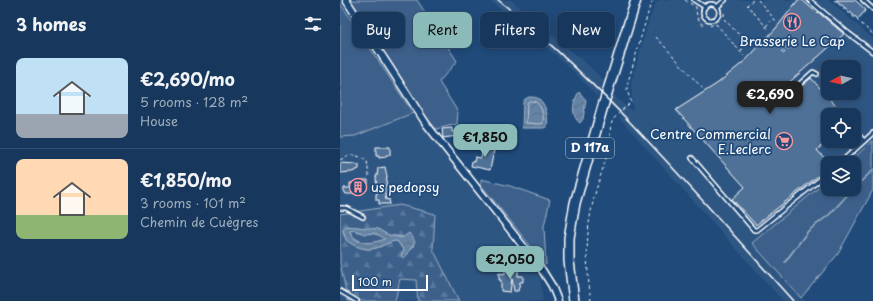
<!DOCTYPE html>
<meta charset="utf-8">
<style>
:root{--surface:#17385c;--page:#203f62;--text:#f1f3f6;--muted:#9eacbb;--line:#365272;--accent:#8bbbb9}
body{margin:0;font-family:"Playpen Sans",sans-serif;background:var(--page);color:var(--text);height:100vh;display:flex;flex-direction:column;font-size:15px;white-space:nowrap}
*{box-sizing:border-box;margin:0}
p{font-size:13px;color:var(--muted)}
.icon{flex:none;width:22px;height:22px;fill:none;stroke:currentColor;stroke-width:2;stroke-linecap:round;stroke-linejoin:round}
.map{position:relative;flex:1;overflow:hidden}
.side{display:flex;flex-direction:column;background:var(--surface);width:340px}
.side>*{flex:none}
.hud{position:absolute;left:12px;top:12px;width:380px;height:36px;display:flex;gap:8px}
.needle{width:26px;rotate:262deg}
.buttons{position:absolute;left:481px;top:60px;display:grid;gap:8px}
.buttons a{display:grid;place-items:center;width:40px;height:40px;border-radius:8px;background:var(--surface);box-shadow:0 2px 6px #0003,0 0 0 1px var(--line);font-size:20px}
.scale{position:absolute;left:12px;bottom:10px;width:76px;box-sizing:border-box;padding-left:4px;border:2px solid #fff;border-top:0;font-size:11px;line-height:14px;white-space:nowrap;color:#fff;-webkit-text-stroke:3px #1f4a7a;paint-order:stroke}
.price{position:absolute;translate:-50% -34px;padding:0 9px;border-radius:8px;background:var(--accent);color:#111;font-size:13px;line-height:26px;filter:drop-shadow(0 1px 2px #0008)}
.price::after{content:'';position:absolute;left:50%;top:24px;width:12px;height:9px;margin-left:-6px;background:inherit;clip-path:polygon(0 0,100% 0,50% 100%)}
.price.selected{background:#222;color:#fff}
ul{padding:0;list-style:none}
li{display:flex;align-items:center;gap:12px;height:100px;padding:0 16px}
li+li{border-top:1px solid var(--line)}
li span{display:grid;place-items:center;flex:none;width:112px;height:80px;border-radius:8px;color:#555}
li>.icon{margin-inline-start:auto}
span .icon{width:48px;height:48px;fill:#fffc;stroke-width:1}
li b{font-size:17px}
h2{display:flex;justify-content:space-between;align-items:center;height:48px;padding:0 16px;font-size:17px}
.pill{padding:0 14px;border-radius:8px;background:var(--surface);box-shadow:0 2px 6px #0003,0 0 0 1px var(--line);font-size:14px;line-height:36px}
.pill.selected{background:var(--accent);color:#111}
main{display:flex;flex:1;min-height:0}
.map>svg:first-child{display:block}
.built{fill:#2e5683;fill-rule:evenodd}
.grass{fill:#3c618b;stroke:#9eb0c5}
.forest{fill:url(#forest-firs);stroke:#9eb0c5;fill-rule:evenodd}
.water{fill:url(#water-waves);stroke:#a3b5c8;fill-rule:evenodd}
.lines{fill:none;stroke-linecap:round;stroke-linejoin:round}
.shore{stroke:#c1cddb;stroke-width:1}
.stream{stroke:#a3b5c8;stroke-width:1.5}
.building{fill:#507197;stroke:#fff}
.lane-casing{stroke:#fff;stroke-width:6}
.street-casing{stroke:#fff;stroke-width:9}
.primary-casing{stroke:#fff;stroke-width:12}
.path{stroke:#fff;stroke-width:1;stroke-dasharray:3 3;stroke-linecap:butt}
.lane{stroke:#1f4a7a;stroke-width:3}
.street{stroke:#1f4a7a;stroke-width:6}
.primary{stroke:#1f4a7a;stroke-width:9}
.rail{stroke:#fff;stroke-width:1.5}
.labels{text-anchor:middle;stroke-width:3.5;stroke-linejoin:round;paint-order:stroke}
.shield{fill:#1f4a7a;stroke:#bcc9d7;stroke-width:1}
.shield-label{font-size:12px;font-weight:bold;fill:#fff}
.poi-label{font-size:13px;fill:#fff;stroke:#1f4a7a}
</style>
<main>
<section class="side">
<h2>3 homes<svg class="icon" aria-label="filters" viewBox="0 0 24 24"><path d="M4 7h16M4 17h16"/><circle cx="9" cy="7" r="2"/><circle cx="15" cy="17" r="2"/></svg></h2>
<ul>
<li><span style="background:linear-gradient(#bfe0f5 70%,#9aa5b1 0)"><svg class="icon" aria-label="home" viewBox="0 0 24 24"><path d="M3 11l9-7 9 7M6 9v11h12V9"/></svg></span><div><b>€2,690/mo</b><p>5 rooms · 128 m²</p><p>House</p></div></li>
<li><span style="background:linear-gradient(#ffd9b3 70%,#8fb573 0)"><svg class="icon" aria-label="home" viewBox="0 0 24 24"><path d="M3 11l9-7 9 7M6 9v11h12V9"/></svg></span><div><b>€1,850/mo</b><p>3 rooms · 101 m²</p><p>Chemin de Cuègres</p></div></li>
</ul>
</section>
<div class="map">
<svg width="533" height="301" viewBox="0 0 533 301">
<defs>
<pattern id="forest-firs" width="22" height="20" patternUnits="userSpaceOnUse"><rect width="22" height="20" fill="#3c618b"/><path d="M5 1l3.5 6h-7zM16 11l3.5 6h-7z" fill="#59799c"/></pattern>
<pattern id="water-waves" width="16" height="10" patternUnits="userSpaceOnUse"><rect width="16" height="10" fill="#6583a4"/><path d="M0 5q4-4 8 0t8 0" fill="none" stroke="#5b6d81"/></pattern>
</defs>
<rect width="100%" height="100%" fill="#1f4a7a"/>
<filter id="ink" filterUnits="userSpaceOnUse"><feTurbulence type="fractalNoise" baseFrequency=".025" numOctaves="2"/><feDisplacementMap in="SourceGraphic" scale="8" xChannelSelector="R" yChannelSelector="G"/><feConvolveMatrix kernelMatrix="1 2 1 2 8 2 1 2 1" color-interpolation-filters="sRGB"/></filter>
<g filter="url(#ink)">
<g class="built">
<polygon points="149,0 171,0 249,66 264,81 257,97 238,76 219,58 177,22"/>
<path d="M319 0H489L533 39V140L509 163H488V180L412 243 465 301H443L281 120 280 115 269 104 273 94 287 108 293 111 291 83 309 20 316 3ZM488 67H514V93H488ZM488 115H514V141H488Z"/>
<polygon points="73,113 200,278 203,301 0,301 0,137 15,136"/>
</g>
<g class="grass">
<polygon points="8,0 77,0 117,61 99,82 118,112 117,124 96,129 83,113"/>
<polygon points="0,3 73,113 15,136 0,137"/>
<polygon points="533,140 533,190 498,254 461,298 412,243 488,180 488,189 514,189 514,163 509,163"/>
<polygon points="141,179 170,186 210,200 204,226 206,265 141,185"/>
<path d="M14 230C26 235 34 231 46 239 41 240 35 243 29 243 22 243 12 238 10 231Z"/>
</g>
<path class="forest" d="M60 205 95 214 93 249 119 301H78L76 280 60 279 55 301H8L0 263V214ZM6 226 37 229 48 235 63 237 74 245 66 256H61L64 251 57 241C49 241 43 246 36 248 22 252 14 243 4 236L3 230Z"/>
<g class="water">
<path d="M239 92 246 100 243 119 240 123C230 116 233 100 239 92Z"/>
<path d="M189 97C193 97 196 97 199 99 206 104 209 119 207 127L203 128H182L183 102 185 99Z"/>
<path d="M6 226 38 229 48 235 62 238 69 233 72 236 75 242 66 256 63 258 61 256 64 250 57 241C49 241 44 246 36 248 26 251 14 247 6 240L3 230ZM14 230 25 234 36 233 45 239C35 243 14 247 10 231Z"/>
</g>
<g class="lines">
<path class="shore" d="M190 101C192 101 195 101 197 103 202 106 205 119 202 124L186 123 187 103Z"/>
<g class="stream">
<polyline points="514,188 533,170"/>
<polyline points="445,262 468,231 490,214 513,189"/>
</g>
</g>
<g class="building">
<polygon points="458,0 462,0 477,13 478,12 504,34 444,87 451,95 471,78 504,115 488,115 488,140 477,150 488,162 488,168 416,225 392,199 405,187 336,110 378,83 407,59 437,27"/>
<polygon points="496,0 515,0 526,10 518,19"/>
<polygon points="112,128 112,132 124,130 125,135 103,138 102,129"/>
<polygon points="144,144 155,146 150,170 131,166 132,161 134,162 135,157 141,158"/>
<polygon points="36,147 50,147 50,155 46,155 46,157 39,158 39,156 36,156"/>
<polygon points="0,163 16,164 16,165 19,165 19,169 12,172 0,173"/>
<polygon points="45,167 47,176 46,186 45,186 45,194 46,200 49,199 50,204 39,204 39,200 36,200 36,194 37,194 36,176 37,176 38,168"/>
<polygon points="22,180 28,180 28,185 27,185 27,189 25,189 25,191 16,191 16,193 12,194 6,194 5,192 4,192 4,188 10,188 10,183 19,182"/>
<polygon points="165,268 178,270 178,276 183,276 183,282 180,282 178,291 174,291 172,278 170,292 161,291 161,280 159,280 159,273 165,274"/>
</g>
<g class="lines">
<g class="lane-casing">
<g id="lane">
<polyline points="354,0 365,7"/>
<polyline points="469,0 508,33 533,52"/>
<polyline points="523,0 533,9"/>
<circle cx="371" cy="12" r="8"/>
<polyline points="377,7 385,0"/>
<polyline points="455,88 473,72 477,74"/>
<polyline points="518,119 517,133 524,141"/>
<polyline points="352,158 414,230 417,230 488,173"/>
<polyline points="500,163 533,133"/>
<polyline points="0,208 6,208 23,217"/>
<polyline points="0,291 17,301"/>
</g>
</g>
<g class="street-casing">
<polyline id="street" points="6,0 87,125 202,270 212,286 218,301"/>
</g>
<g class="primary-casing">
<polyline id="primary" points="234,301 229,261 229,238 235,203 263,106 296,0"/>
</g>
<g class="path">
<path d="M345 0 356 7C356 16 358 19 364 26"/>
<polyline points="413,0 407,5 429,30"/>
<polyline points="418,0 436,21"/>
<polyline points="494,0 533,34"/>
<polyline points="384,13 384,19 408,44 401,51"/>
<polyline points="370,26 374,24 377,25 404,56"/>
<polyline points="426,26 434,18"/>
<polyline points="316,37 363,89"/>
<polyline points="441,52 450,44"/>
<polyline points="443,54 452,46"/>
<path d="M0 160C12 153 16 154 27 161L29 176"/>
<path d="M251 301C246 266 245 232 254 198 258 181 266 162 269 146 271 137 269 129 272 122 276 114 285 108 291 102L287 90 288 82 310 6 314 0"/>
</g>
<use href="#lane" class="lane"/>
<use href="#street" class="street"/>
<use href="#primary" class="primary"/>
<path class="rail" d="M158 0C203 35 243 74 283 115 341 175 397 239 453 301"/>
</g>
</g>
<defs>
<g id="restaurant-ring" transform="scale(0.9)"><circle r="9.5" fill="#1f4a7a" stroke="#ff9aa2" stroke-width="1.5"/><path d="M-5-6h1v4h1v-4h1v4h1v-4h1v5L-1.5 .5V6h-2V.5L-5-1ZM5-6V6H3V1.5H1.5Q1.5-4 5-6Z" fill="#ff9aa2"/></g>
<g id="supermarket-ring" transform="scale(0.9)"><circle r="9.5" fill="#1f4a7a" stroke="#ff9aa2" stroke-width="1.5"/><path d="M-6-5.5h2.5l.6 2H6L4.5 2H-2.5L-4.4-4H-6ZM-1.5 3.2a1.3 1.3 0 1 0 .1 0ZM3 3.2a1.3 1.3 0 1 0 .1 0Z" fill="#ff9aa2"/></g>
<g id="building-ring" transform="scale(0.9)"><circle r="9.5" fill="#1f4a7a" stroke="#ff9aa2" stroke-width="1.5"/><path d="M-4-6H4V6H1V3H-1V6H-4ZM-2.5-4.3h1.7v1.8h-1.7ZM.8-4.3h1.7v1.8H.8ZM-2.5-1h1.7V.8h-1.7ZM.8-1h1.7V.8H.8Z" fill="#ff9aa2"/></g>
</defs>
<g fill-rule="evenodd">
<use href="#restaurant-ring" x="452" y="22"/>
<use href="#supermarket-ring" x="444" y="141"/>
<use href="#building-ring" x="18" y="187"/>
</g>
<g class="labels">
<rect class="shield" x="226" y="138" width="48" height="20" rx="3"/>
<g class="shield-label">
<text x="250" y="152">D 117a</text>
</g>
<g class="poi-label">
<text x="452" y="46">Brasserie Le Cap</text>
<text x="431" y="139" text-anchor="end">Centre Commercial<tspan x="431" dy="15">E.Leclerc</tspan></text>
<text x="31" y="192" text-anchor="start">us pedopsy</text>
</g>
</g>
</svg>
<div class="buttons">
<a><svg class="needle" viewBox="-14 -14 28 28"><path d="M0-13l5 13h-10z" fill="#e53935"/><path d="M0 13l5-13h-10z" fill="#9eacbb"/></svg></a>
<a><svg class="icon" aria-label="locate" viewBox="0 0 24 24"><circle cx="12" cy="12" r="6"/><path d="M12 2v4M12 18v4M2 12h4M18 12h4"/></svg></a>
<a><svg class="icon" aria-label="layers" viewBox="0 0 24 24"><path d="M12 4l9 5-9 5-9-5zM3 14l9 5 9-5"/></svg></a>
</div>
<div class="scale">100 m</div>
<b class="price selected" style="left:430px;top:115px">€2,690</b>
<b class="price" style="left:145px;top:158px">€1,850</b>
<b class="price" style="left:170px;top:280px">€2,050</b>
<div class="hud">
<a class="pill">Buy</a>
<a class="pill selected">Rent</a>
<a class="pill">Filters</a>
<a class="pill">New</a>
</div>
</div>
</main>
